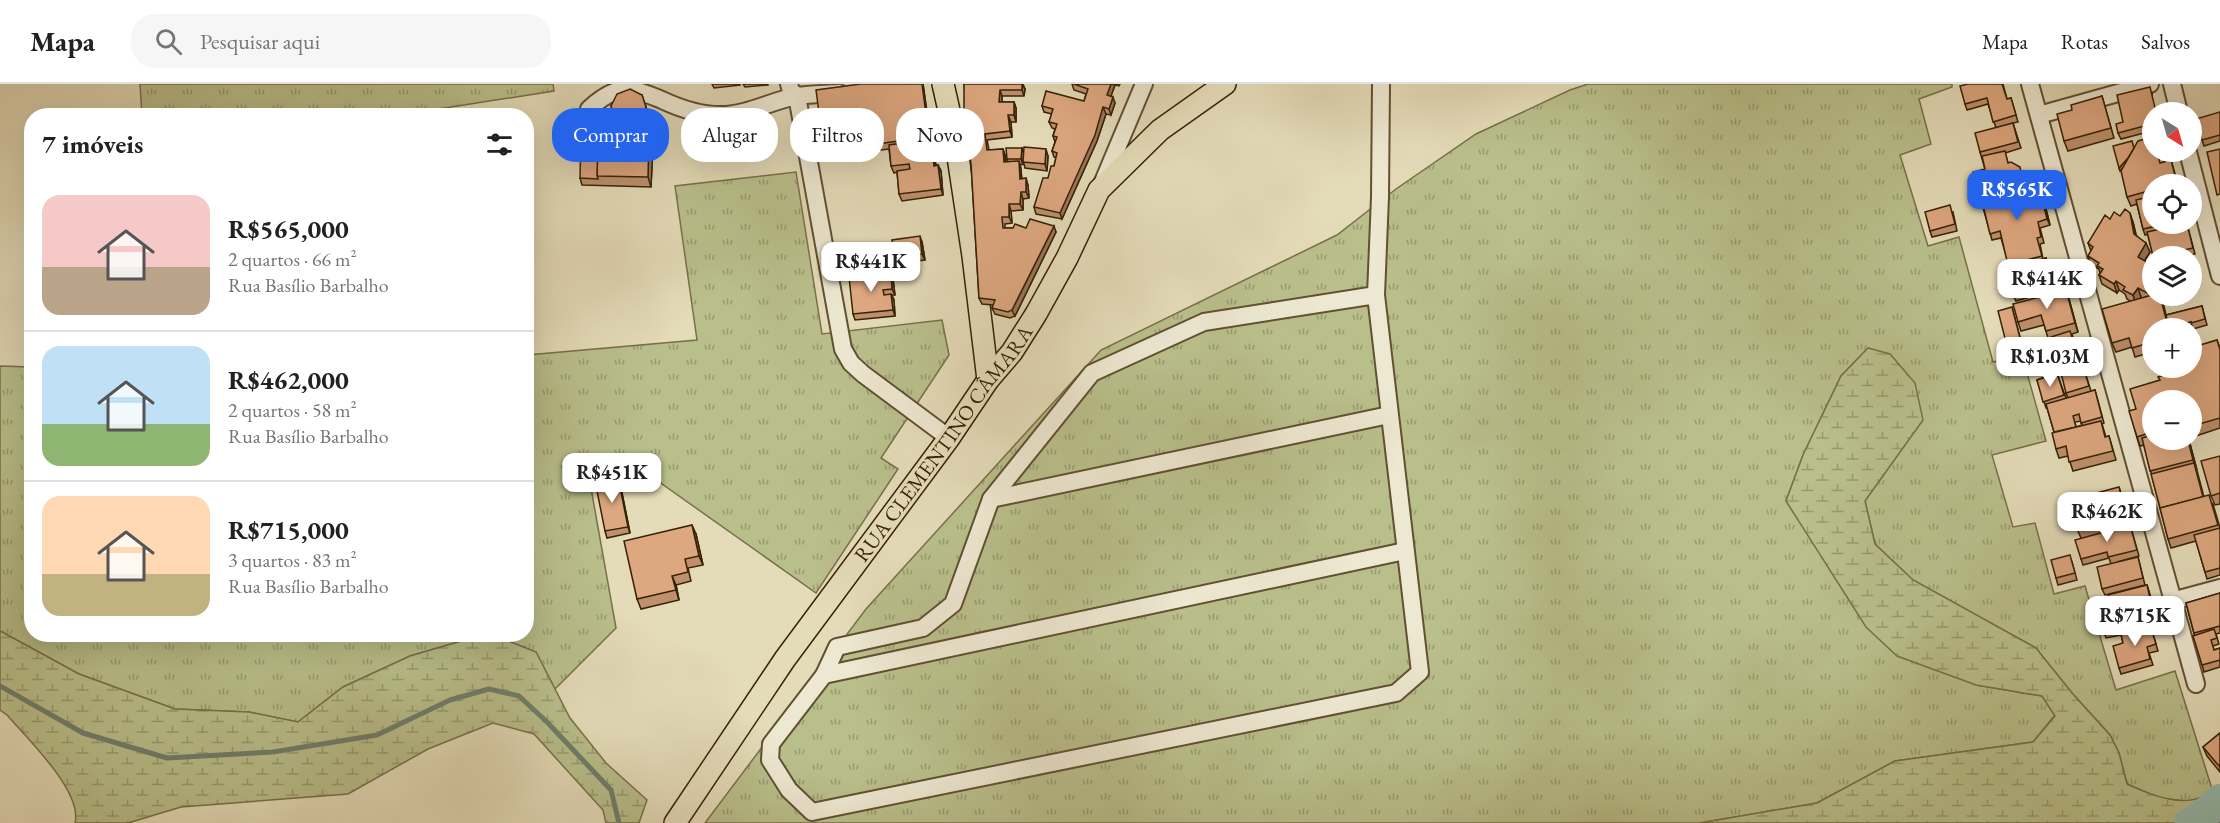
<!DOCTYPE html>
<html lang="pt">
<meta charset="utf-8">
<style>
:root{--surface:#fff;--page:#f6f6f6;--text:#202124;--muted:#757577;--line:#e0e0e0;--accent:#2563eb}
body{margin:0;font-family:"EB Garamond",serif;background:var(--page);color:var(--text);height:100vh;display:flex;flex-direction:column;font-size:22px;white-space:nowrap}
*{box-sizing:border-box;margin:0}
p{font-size:20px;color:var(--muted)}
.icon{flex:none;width:33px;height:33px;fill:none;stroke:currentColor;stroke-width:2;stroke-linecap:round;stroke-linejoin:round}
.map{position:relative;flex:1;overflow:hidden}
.details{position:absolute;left:24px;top:24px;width:510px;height:534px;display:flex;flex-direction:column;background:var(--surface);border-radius:24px;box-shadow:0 6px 24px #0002}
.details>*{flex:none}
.guide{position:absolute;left:552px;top:24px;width:570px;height:54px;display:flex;gap:12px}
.needle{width:39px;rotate:143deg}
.buttons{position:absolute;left:2142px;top:18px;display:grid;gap:12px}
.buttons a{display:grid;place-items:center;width:60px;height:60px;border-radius:50%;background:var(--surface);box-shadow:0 6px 24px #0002;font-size:30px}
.price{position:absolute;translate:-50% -51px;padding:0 14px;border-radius:12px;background:#fff;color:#222;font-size:20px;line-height:39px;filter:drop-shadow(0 2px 3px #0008)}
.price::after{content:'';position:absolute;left:50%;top:36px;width:18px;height:14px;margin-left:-9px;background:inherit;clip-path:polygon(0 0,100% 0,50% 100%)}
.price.active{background:var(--accent);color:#fff}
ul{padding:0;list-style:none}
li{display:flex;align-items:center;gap:18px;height:150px;padding:0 18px}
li+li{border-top:2px solid var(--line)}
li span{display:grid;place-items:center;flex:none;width:168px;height:120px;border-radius:18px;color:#555}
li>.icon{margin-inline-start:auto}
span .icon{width:72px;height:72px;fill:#fffc;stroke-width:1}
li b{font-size:26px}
h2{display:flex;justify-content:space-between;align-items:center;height:72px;padding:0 18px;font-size:26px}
.tag{padding:0 21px;border-radius:24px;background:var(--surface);box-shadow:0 6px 24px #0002;font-size:21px;line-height:54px}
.tag.active{background:var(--accent);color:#fff}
header{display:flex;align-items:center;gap:36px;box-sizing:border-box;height:84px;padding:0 30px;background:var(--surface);border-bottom:2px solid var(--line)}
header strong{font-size:28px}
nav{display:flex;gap:33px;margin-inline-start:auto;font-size:21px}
.search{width:420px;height:54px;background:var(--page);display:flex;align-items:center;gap:15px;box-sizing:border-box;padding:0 21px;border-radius:24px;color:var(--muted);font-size:22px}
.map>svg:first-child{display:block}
.grass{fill:url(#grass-tufts);stroke:#787048;stroke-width:1.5}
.wetland{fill:url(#wetland-marsh);stroke:#787048;stroke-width:1.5}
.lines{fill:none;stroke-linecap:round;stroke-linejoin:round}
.stream{stroke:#6f7e6c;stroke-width:5}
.river{stroke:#95bbb0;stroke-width:32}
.minor-casing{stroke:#625032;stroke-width:20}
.major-casing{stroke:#372206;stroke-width:24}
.minor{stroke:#ede8d1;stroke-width:16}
.major{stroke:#e4dbb8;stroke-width:21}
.wall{fill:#be906d;stroke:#372206;stroke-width:1.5;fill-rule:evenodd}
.shaded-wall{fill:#9b7559;stroke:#372206;stroke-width:1.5}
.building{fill:#dda77f;stroke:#372206;stroke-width:1.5}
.labels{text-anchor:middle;stroke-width:4.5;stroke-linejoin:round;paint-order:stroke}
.street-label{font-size:21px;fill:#372206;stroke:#ede8d1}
</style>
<header>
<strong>Mapa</strong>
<div class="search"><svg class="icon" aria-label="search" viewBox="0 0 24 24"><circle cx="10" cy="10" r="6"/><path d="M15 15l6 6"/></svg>Pesquisar aqui</div>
<nav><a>Mapa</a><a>Rotas</a><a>Salvos</a></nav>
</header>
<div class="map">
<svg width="2220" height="739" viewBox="0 0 2220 739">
<defs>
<pattern id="grass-tufts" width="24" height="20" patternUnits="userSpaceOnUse" patternTransform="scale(1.5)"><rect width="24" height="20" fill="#b9bf8b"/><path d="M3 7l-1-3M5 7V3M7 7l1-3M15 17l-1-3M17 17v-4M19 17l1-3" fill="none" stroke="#979b70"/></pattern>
<pattern id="wetland-marsh" width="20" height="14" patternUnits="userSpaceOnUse" patternTransform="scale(1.5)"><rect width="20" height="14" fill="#b9bf8b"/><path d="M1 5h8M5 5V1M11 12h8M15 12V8" fill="none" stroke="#979b70"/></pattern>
</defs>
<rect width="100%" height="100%" fill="#e4dbb8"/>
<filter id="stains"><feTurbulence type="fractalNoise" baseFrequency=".00333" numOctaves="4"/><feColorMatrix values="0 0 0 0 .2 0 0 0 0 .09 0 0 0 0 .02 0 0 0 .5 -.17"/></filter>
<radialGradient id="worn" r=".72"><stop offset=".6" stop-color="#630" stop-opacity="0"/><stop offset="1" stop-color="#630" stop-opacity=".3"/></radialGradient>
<g class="grass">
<polygon points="140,0 553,0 554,7 400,31 142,32"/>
<polygon points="1588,0 1952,0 1952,3 1919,15 1931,60 1900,71 1928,162 1959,153 1993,278 2022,271 2046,357 1992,371 2013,443 2035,439 2054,510 2085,502 2116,606 2175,587 2213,708 2191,718 2155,713 2127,700 2119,669 2110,651 2072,609 2036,564 1913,496 1875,460 1865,417 1889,382 1868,264 1841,292 1803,371 1786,417 1825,476 1976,601 2042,612 2055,631 2033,658 1895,677 1817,719 1700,739 705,739 866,525 1101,266 1337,151 1396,105 1476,50 1570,6"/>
<polygon points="796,88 822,250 942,236 949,271 881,374 898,385 816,509 638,383 589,393 616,544 555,605 536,568 493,551 526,550 527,271 697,256 675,102"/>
<polygon points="0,282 31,283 32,550 482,551 410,572 343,603 298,638 249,628 175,625 79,590 0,547"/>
</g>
<g class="wetland">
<path d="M1868 264 1890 270 1915 299 1923 336 1865 417 1875 460 1913 496 2036 564 2072 609 2110 651 2119 669 2127 700C2159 714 2190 728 2220 702V739H1700L1817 719 1895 677 2033 658 2055 632 2042 612 1976 601 1897 572 1866 543 1786 417 1803 371 1841 292Z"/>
<path d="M0 547 79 590 175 625 249 628 298 638 343 603 410 572 482 551H493L536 568 570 634 606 679 647 716 639 739H606L603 726 534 650 493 639 428 665 348 710 181 723 128 739H75C83 708 27 654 7 631L0 626Z"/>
</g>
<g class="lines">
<polyline class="stream" points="0,602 83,649 167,674 273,668 377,651 450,616 489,605 519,612 547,638 611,706 619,739"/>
<polyline class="river" points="2190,739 2198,736 2220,716"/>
<g class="minor-casing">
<g id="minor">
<polyline points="789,0 791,7 797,12 843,265 851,279 863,290 949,354"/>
<polyline points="2030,0 2196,600"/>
<polyline points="2172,0 2179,28"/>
<polyline points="2039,31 2150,0"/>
<path d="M590 53 589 25C616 0 629 2 662 16 681 25 705 32 725 31 750 30 773 16 797 12 811 10 825 10 839 9"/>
<polyline points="2188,68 2220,192"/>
<polyline points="1102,100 1144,0"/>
<polyline points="1376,211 1204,238 1092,289 991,415 953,520 923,544 837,563 824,591 771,660 770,676 789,706 812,728 1396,609 1420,588 1376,211 1380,113 1381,0"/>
<polyline points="991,415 1389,331"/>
<polyline points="2172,517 2220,504"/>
<polyline points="824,591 1405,467"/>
</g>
</g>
<g class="major-casing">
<g id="major">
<polyline points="943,0 955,53 973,172 988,296"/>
<path id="s1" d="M675 739 785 575 949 354 988 296 1012 268 1036 230 1067 174 1099 106 1160 46 1225 0"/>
</g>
</g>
<use href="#minor" class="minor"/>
<use href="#major" class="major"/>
</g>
<g class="wall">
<polygon points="712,0 740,0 740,1 714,4"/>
<polygon points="743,0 768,0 768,1 745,3"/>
<polygon points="861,0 923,0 931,55 933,62 936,81 938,81 941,87 943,111 902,117 899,110 897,88 894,89 891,82 889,65 826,73 824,67"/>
<polygon points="964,0 1023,0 1025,5 1024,12 1002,12 1002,18 1014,18 1016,24 1016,38 1011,38 1012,53 987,56 989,66 1003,65 1005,71 1006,78 1008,78 1007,75 1022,64 1024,69 1048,72 1047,87 1025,84 1024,80 1020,81 1022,95 1028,101 1029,114 1023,115 1023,126 1011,127 1012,139 1005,140 1005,144 1026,144 1056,148 1015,232 1010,234 995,230 992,224 993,221 982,220 979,214 971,80"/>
<polygon points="1072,0 1120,0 1119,2 1115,1 1111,12 1115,19 1111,31 1106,30 1097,57 1062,135 1036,130 1034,123 1054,82 1056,74 1054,73 1052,67 1055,58 1053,52 1055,45 1052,44 1049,38 1052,30 1044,28 1042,22 1084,17 1086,10 1074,6"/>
<polygon points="1968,0 2003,0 2007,15 2011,14 2018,38 2013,39 2021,64 2005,69 2008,79 2022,89 2025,102 2038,98 2041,105 2050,141 2040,144 2044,159 2040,160 2043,175 2046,174 2048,181 2055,206 2016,217 2013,211 2010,185 2001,154 1992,156 1979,109 1985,85 1980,68 1996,44 1988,20 1967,26 1965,20"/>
<polygon points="2152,9 2152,47 2121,55 2118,49 2123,38"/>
<polygon points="642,11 648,30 643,42 630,46 618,40 611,22"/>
<polygon points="2102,12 2114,54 2068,67 2064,57 2072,26"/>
<polygon points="2220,28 2220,57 2204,62 2202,56"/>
<polygon points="653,62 651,103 582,101 580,94"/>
<polygon points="2134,64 2161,79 2171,76 2178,100 2152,100 2152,140 2187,140 2195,170 2186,172 2153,172 2148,150 2145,151 2143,145 2137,120 2131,122 2127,113 2122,84 2120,87"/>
<polygon points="1953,128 1957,147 1932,153 1930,147"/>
<polygon points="2120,132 2133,138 2136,151 2150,168 2145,176 2152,212 2163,218 2166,231 2202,222 2207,241 2193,245 2198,262 2217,256 2220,264 2220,344 2196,352 2192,339 2192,316 2152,316 2152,356 2189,356 2204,413 2213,420 2220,444 2220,491 2207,495 2196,457 2171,464 2168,455 2144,361 2140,362 2137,353 2136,325 2160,296 2192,284 2192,244 2152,244 2152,268 2135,273 2132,263 2116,268 2112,259 2130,217 2127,215 2125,210 2119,206 2117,209 2102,200 2099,191 2100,189 2099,185 2091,181 2088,172 2091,167 2088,159 2110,135"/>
<polygon points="922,158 925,176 896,179 894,173"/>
<polygon points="893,195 895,211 892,211 894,216 895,232 855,236 853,230"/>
<polygon points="2069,215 2078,248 2072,250 2080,277 2060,282 2052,256 2049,257 2044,241 2021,247 2018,238"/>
<polygon points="2012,223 2023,264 2009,268 2007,262"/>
<polygon points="2050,260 2057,283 2035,290 2033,284"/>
<path d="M2083 282 2091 307 2095 306 2097 313 2104 339 2102 340 2106 353 2109 352 2116 376 2073 387 2068 372 2059 374 2056 365 2054 348 2047 324H2046L2037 296 2057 289 2066 314H2068L2066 309ZM2081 337 2082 341 2076 343 2075 338Z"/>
<polygon points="2220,372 2220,420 2215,421 2211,412"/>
<polygon points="620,399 630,449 607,454 605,447"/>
<polygon points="2122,412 2139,472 2117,478 2138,473 2145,501 2105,511 2102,505 2111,480 2109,474 2083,481 2081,475 2081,454 2077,445"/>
<polygon points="696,450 703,481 688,484 691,497 676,501 679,516 641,525 637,515"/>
<polygon points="2072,478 2077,496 2058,501 2056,494"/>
<polygon points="2147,501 2150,511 2158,541 2151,543 2158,567 2149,569 2153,581 2121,590 2119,584 2123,559 2121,551 2106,554 2103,545 2110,519"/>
<polygon points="2220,509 2220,549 2216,550 2219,560 2213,562 2214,566 2220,564 2220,583 2204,588 2186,519"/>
<polygon points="2220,649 2220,688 2207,672 2203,663"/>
</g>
<g class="shaded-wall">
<polygon points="922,0 923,0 931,59 929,53"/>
<polygon points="1022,0 1025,5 1024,12 1022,6"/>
<polygon points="1111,0 1115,1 1109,17 1107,11"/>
<polygon points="1000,6 1002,12 1002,24 999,18"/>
<polygon points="1113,13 1115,19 1111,31 1109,25"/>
<polygon points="1014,18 1016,24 1016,38 1014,31"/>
<polygon points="646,23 648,30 643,42 641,35"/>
<polygon points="1103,23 1106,30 1097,57 1062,135 1060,129"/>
<polygon points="1008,31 1011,38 1012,53 1010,47"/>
<polygon points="649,53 653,62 651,103 648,93"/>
<polygon points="931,55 933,62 936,88 934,82"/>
<polygon points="1022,64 1024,70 1023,78 1023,81 1021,75"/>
<polygon points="1003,65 1005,71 1006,84 1004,78"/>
<polygon points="1046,65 1048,72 1047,87 1045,80"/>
<polygon points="2135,67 2136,71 2120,87 2119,84"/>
<polygon points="1019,77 1021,84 1022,101 1020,95"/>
<polygon points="938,81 941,87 943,111 941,105"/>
<polygon points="1026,94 1028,101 1029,114 1026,108"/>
<polygon points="2038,98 2041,105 2050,141 2047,135"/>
<polygon points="1021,108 1023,115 1023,126 1020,120"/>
<polygon points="1009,120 1011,127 1012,139 1009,133"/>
<polygon points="2130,129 2133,138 2138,159 2134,150"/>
<polygon points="1054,142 1056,148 1015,232 1012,226"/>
<polygon points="920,152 922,158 925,176 922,170"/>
<polygon points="2146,159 2150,168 2141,182 2138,173"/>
<polygon points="891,189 893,195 895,211 892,205"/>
<polygon points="2116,197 2119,206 2117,209 2114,200"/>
<polygon points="2138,204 2141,213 2136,221 2133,211"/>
<polygon points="2152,204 2152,220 2149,210"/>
<polygon points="2066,206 2069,215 2078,248 2075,239"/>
<polygon points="891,210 894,216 895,232 893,226"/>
<polygon points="2188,356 2189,356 2197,386 2193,376"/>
<polygon points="618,393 620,399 630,449 628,443"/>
<polygon points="2119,403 2122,412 2130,441 2126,432"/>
<polygon points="692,441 696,450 703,481 699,472"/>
<polygon points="672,492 676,501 679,516 676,506"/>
<polygon points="2147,501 2150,511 2158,541 2154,532"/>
</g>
<g class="building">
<polygon points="861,0 922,0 929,53 824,67 816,6"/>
<polygon points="964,0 1022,0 1022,6 1000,6 999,18 1014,18 1014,31 1008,31 1010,47 985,50 987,66 1003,65 1004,78 1019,77 1020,95 1026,94 1026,108 1021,108 1020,120 1009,120 1009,133 1002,133 1003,144 1013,144 1015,140 1026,144 1030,135 1054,142 1012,226 1008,228 992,224 995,216 979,214 971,80 964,34"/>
<polygon points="1074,0 1111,0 1107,11 1113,13 1109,25 1103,23 1095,51 1060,129 1034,123 1043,94 1048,94 1051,82 1054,82 1057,69 1052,67 1057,53 1053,52 1057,40 1049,38 1053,25 1042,22 1046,7 1084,17 1088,5"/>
<polygon points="1968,0 2002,0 2007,15 2011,14 2016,31 1993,38 1987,14 1965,20 1960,2"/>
<polygon points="2150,3 2156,28 2152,28 2152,40 2118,49 2116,40 2123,38 2117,11"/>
<polygon points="630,5 642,11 646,23 641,35 628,40 615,34 611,22 617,10"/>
<polygon points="2102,12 2111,44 2064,57 2057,30 2072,26 2071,21"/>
<polygon points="2220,28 2220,51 2202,56 2196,35"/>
<polygon points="2013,39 2018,58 1980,68 1975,49"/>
<polygon points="598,52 649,53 648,93 597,92"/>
<polygon points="2152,53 2152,68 2157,68 2160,79 2171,76 2177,99 2173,100 2152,100 2152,106 2127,113 2121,87 2138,57"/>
<polygon points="581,54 598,55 597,92 598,95 580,94"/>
<polygon points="931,55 934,82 938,81 941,105 899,110 897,87 910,85 909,80 891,82 889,61"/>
<polygon points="2132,57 2134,64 2128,74 2119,84 2113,62"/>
<polygon points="1024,63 1046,65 1045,80 1023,78"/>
<polygon points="1006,64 1022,64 1021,75 1007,75"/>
<polygon points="2220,65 2220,110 2217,111 2207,68"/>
<polygon points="2005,67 2008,79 2011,78 2020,83 2023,98 1979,109 1973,88 1985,85 1982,72"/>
<polygon points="2038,98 2047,135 2038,138 2041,153 2037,154 2042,172 2008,181 2000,147 1990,150 1981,113"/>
<polygon points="2152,112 2152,140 2165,140 2143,145 2136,116"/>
<polygon points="1950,121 1955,140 1930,147 1925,128"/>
<polygon points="2125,125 2130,129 2134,150 2146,159 2138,173 2152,181 2152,204 2149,210 2138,204 2133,211 2123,206 2125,203 2116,197 2114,200 2099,191 2103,185 2097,182 2099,179 2088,172 2093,163 2088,159 2105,131 2110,135 2114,128 2120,132"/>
<polygon points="2183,140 2187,140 2193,164 2184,166 2185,171 2177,172 2153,172 2147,148"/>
<polygon points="920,152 922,170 894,173 892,156"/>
<polygon points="2046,174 2053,199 2013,211 2007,186"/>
<polygon points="891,189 892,205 883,206 884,211 891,210 893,226 853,230 849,193"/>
<polygon points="2066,206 2075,239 2046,247 2041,231 2018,238 2013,220"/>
<polygon points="2152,211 2160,212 2168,242 2161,244 2152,244 2152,261 2152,258 2132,264 2129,254 2112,259 2102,225"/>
<polygon points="2202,222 2205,235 2191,239 2191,238 2169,244 2166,231"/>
<polygon points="2012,223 2021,258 2007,262 1998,227"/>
<polygon points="2191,238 2197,262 2217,256 2220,266 2220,334 2192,342 2192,316 2185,316 2183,309 2181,309 2183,316 2152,316 2152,348 2137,353 2129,327 2136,325 2130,305 2160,296 2158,293 2167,290 2165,284 2192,284 2192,244 2176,244 2175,242"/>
<polygon points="2070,247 2077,270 2057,276 2051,253"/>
<polygon points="2047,254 2054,277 2033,284 2026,260"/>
<polygon points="2083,282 2089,302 2066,309 2061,289"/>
<polygon points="2057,289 2064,311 2043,318 2037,296"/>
<polygon points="2095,306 2102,333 2081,339 2079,330 2073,332 2076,343 2054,348 2046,320"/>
<polygon points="2101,337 2105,353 2109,352 2113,367 2069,378 2066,362 2056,365 2052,349"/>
<polygon points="2152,351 2152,356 2188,356 2193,376 2150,387 2142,354"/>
<polygon points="2220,372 2220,409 2211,412 2201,377"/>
<polygon points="2194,379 2203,413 2160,424 2151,390"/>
<polygon points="618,393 628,443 605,447 595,397"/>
<polygon points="2119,403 2126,432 2077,445 2070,416"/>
<polygon points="2209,411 2218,441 2168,455 2160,424"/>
<polygon points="692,441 699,472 685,475 688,488 672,492 676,506 637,515 624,457"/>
<polygon points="2130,441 2137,466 2108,473 2107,468 2081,475 2075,456"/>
<polygon points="2220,444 2220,484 2205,488 2194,451"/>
<polygon points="2070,471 2075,489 2056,494 2051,476"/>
<polygon points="2138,473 2143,494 2102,505 2097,483"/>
<polygon points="2147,501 2154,532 2103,545 2097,522 2110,519 2108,511"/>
<polygon points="2220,509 2220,542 2194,549 2186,519"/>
<polygon points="2150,541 2156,560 2147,563 2150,575 2119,584 2113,562 2123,559 2121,550"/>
<polygon points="2214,545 2217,554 2211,556 2214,566 2220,564 2220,576 2202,581 2193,552"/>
<polygon points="2220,649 2220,680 2219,682 2203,663"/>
</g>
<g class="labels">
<g class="street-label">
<text dy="7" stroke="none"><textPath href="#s1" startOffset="465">RUA CLEMENTINO CÂMARA</textPath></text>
</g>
</g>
<rect width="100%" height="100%" filter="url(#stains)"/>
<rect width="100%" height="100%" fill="url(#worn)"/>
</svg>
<div class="buttons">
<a><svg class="needle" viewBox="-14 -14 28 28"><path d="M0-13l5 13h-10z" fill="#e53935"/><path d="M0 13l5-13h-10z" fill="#757577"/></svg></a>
<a><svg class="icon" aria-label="locate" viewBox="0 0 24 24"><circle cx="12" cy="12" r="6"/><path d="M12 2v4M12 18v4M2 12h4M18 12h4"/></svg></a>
<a><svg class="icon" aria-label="layers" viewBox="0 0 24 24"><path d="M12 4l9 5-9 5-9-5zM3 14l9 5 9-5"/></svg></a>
<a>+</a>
<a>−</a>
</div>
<b class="price active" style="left:2017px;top:137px">R$565K</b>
<b class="price" style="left:871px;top:209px">R$441K</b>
<b class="price" style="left:2047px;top:226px">R$414K</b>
<b class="price" style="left:2050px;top:304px">R$1.03M</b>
<b class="price" style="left:612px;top:420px">R$451K</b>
<b class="price" style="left:2107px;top:459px">R$462K</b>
<b class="price" style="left:2135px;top:563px">R$715K</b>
<div class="guide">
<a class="tag active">Comprar</a>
<a class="tag">Alugar</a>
<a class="tag">Filtros</a>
<a class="tag">Novo</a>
</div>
<section class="details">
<h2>7 imóveis<svg class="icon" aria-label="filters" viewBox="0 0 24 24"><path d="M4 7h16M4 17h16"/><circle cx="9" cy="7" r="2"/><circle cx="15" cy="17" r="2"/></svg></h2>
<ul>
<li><span style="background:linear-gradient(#f6c9c9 60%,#b9a48a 0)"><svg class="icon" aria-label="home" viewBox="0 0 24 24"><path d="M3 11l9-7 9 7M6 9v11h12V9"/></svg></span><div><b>R$565,000</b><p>2 quartos · 66 m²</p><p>Rua Basílio Barbalho</p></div></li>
<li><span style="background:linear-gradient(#bfe0f5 65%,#8fb573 0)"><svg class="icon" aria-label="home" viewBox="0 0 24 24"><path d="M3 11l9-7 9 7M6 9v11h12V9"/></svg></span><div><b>R$462,000</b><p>2 quartos · 58 m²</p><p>Rua Basílio Barbalho</p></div></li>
<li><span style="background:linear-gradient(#ffd9b3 65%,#c2b280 0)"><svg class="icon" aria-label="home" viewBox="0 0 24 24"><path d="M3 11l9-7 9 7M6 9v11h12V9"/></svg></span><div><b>R$715,000</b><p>3 quartos · 83 m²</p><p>Rua Basílio Barbalho</p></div></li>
</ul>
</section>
</div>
